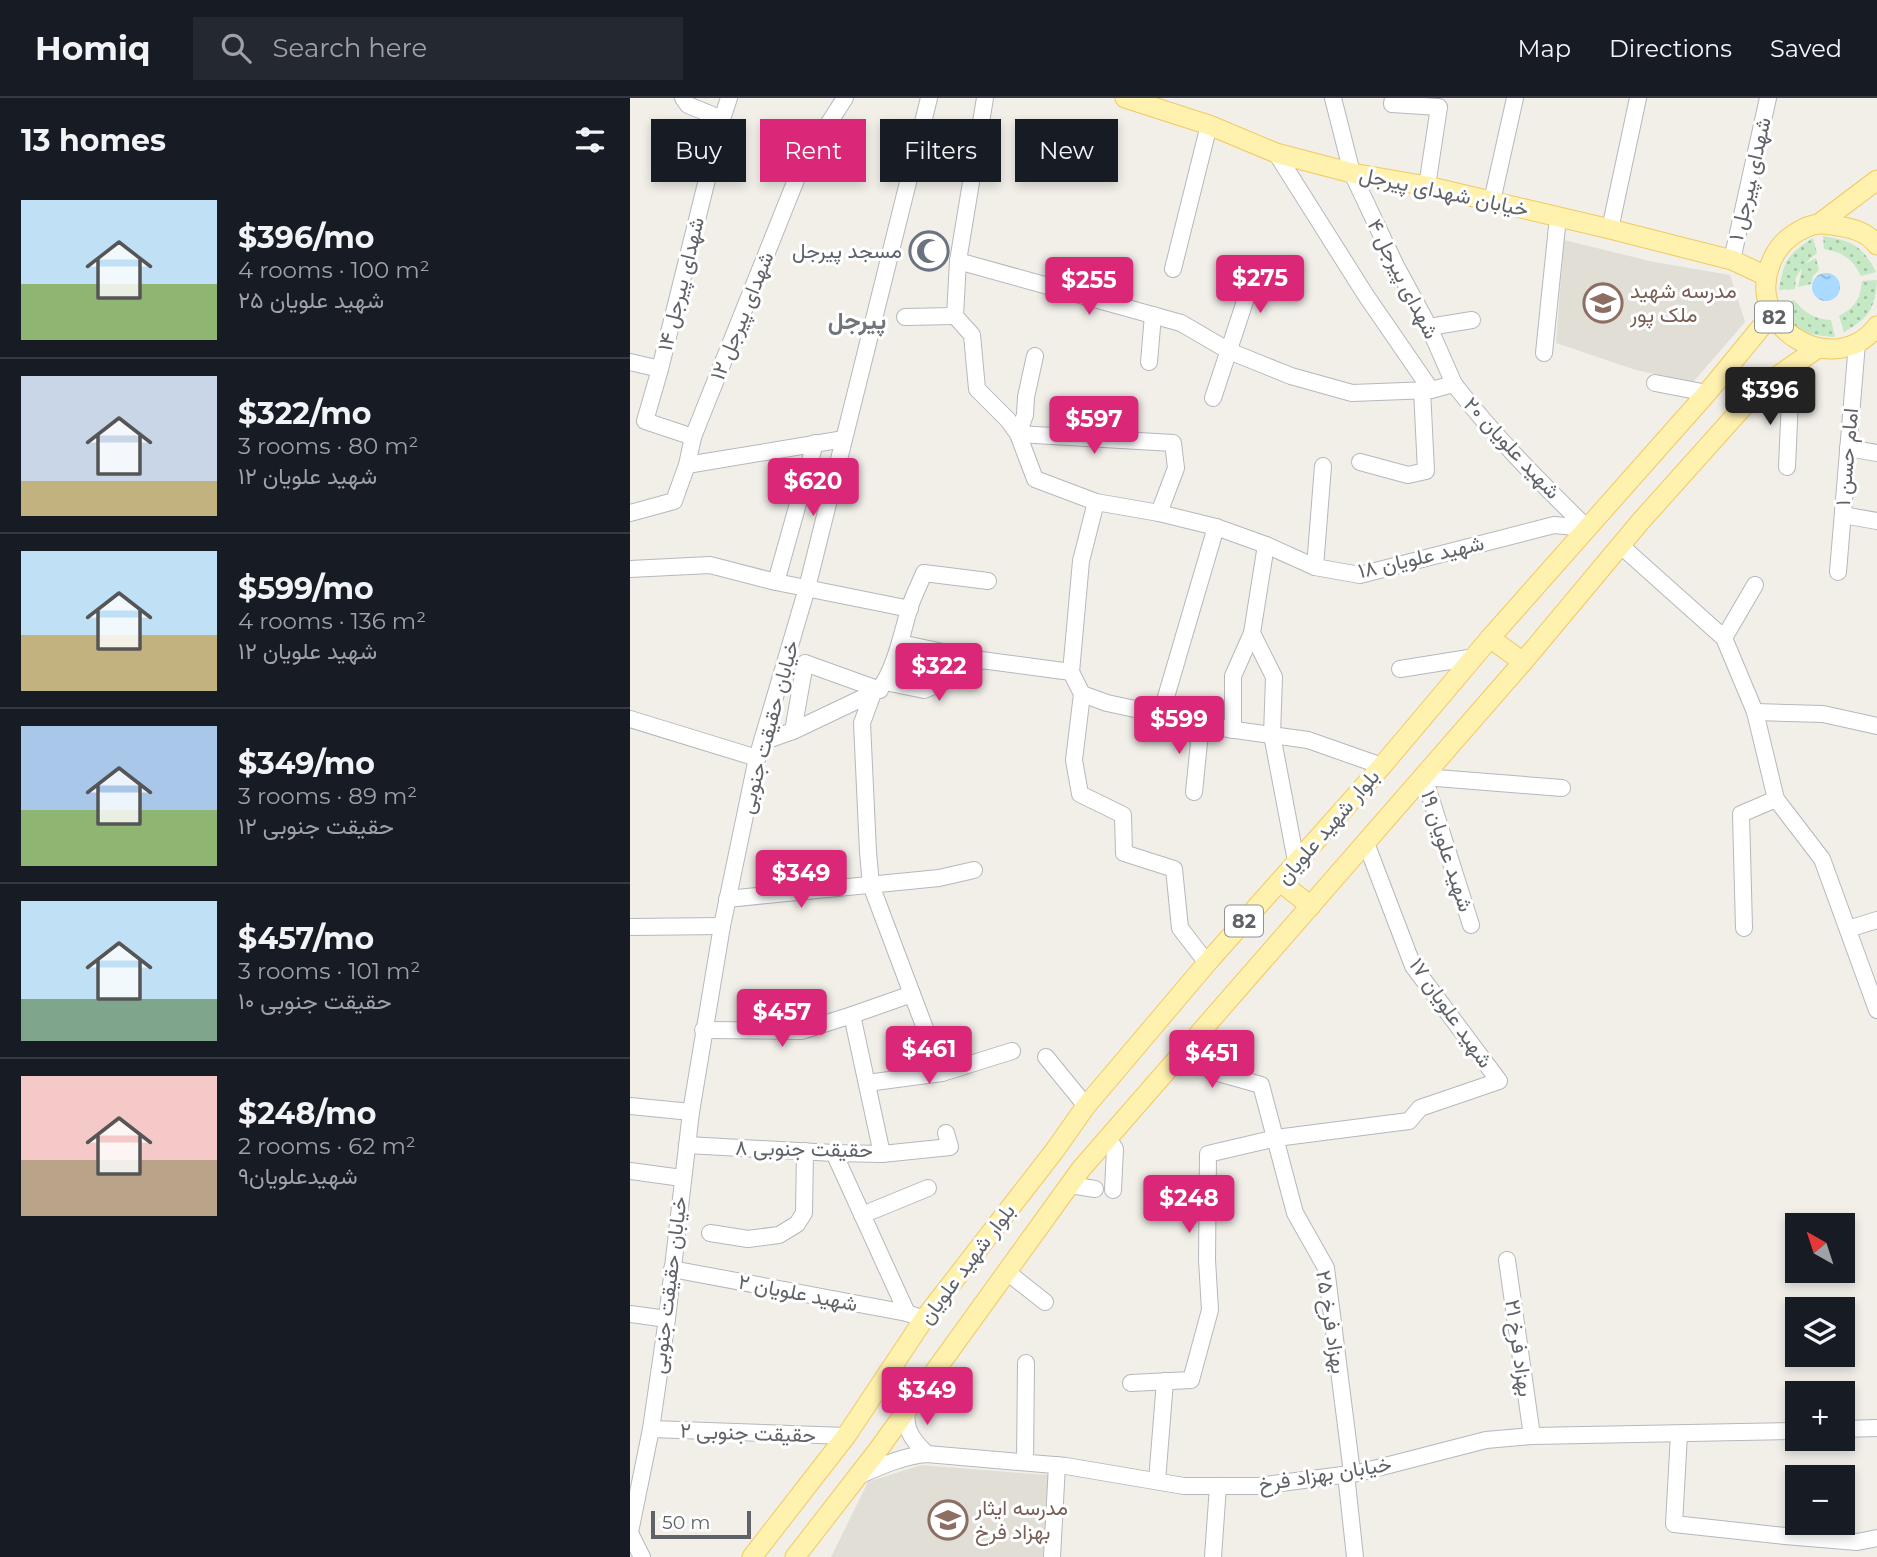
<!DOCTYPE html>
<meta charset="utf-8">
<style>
:root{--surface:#171b24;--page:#242831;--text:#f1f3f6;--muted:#9ea1a6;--line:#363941;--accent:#db2777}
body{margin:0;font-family:Montserrat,Vazirmatn,sans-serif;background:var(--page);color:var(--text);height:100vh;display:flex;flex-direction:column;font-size:26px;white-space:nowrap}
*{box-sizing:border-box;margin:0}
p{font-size:23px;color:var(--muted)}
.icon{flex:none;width:38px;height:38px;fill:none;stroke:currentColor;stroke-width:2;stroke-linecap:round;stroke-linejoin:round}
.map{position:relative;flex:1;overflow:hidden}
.details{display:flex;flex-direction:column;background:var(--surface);width:630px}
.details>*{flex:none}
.guide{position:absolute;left:21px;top:21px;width:665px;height:63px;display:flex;gap:14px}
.needle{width:46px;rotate:321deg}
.controls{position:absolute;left:1155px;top:1115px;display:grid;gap:14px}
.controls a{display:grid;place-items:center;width:70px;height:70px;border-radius:0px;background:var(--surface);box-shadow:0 4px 10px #0003;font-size:35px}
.scale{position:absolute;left:21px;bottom:18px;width:100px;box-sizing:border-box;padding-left:7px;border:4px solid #5f6368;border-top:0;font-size:19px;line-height:24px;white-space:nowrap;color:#5f6368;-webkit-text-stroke:5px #fff;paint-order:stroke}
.price{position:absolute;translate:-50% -60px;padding:0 16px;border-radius:7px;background:var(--accent);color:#fff;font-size:23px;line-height:46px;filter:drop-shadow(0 2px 4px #0008)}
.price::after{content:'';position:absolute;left:50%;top:42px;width:21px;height:16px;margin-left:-10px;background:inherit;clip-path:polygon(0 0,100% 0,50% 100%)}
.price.selected{background:#222;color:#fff}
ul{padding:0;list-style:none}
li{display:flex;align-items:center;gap:21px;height:175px;padding:0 21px}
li+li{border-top:2px solid var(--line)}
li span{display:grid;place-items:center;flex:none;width:196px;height:140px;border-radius:0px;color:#555}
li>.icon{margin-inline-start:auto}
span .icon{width:84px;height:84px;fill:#fffc;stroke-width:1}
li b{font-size:30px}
h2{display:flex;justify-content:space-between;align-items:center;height:84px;padding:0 21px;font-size:30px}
.chip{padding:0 24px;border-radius:0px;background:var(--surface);box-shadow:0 4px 10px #0003;font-size:24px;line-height:63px}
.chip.selected{background:var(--accent);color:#fff}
header{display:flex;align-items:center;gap:42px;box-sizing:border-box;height:98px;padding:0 35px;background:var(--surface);border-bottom:2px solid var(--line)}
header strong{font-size:33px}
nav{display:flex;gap:38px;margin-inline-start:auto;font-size:24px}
.search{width:490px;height:63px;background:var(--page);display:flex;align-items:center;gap:18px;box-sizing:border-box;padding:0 24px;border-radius:0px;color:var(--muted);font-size:26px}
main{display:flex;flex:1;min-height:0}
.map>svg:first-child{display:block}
.education{fill:#e1ded6}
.park{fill:url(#park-dots)}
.water{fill:url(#water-ripples)}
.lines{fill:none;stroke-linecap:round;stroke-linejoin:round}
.minor-casing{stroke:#b5b8bc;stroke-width:18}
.major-casing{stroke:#f2c960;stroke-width:21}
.minor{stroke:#fff;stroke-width:16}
.major{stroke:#fff2af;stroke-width:19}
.labels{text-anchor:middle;stroke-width:6;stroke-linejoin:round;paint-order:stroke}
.shield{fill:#fff;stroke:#8f9295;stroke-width:2}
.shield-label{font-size:19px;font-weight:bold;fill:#5f6368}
.street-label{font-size:21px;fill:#5f6368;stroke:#fff}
.worship-label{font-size:21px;fill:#5b616d;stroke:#fff;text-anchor:end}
.education-label{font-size:21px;fill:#785e54;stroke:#fff;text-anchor:start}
.quarter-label{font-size:24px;font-weight:bold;fill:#70757a;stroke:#fff}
</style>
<header>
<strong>Homiq</strong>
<div class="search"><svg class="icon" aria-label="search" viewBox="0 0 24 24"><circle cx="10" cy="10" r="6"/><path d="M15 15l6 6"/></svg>Search here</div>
<nav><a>Map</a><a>Directions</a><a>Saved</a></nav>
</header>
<main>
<section class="details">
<h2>13 homes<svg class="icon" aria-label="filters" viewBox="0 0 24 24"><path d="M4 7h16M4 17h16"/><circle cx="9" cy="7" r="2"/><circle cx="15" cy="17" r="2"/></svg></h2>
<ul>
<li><span style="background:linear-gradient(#bfe0f5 60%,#8fb573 0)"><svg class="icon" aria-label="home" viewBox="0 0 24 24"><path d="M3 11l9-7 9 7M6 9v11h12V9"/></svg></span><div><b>$396/mo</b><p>4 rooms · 100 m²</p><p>شهید علویان ۲۵</p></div></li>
<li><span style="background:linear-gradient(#c9d6e8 75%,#c2b280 0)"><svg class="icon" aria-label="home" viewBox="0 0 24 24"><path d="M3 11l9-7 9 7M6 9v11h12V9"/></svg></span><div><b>$322/mo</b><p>3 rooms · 80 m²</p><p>شهید علویان ۱۲</p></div></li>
<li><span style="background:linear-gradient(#bfe0f5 60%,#c2b280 0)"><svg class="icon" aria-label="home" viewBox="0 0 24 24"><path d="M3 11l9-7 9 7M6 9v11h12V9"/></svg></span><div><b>$599/mo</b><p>4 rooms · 136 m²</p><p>شهید علویان ۱۲</p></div></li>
<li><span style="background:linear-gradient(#a9c7e8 60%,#8fb573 0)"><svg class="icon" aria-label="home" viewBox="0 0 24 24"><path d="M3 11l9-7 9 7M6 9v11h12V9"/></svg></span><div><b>$349/mo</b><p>3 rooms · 89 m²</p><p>حقیقت جنوبی ۱۲</p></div></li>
<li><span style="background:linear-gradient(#bfe0f5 70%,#7fa58c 0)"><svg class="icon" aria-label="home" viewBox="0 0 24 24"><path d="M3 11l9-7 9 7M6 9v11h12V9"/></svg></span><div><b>$457/mo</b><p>3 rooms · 101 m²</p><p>حقیقت جنوبی ۱۰</p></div></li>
<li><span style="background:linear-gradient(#f6c9c9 60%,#b9a48a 0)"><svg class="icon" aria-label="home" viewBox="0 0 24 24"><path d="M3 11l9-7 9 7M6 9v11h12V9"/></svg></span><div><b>$248/mo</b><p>2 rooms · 62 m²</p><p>شهیدعلویان۹</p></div></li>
</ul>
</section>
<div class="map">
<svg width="1247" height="1459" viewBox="0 0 1247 1459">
<defs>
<pattern id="park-dots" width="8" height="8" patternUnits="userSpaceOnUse" patternTransform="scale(1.75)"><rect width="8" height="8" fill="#c5e8c5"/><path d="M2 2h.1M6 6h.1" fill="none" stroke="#a3c0a4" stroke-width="1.8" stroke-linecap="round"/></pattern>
<pattern id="water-ripples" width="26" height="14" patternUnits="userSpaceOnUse" patternTransform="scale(1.75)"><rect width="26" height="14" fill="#aadaff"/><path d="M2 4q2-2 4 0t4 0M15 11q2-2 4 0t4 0" fill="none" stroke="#8eb4d2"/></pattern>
</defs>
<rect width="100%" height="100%" fill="#f1efe8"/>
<g class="education">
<polygon points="934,142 1024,164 1100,177 1115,224 1063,284 1006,272 926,245"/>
<polygon points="291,1367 418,1377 413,1459 201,1459 238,1384"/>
</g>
<g class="park">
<path d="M1193 138C1222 143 1232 147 1246 174L1231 178C1223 161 1212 154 1194 151Z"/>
<path d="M1183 140 1187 155 1174 166 1186 160 1189 172 1183 178 1181 186 1168 189 1172 170 1166 179 1165 191 1149 192C1154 162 1157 157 1183 140Z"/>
<path d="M1247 182C1245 211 1239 220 1214 234L1209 218C1225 209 1230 202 1232 183Z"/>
<path d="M1164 202C1175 215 1184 221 1201 222L1205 239C1180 238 1159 232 1150 206Z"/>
</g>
<circle class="water" cx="1196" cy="189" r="14"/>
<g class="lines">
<g class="minor-casing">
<g id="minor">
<polyline points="53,0 58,7 92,21"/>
<polyline points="355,0 328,163 325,218 342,237 347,291 378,322 388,336 405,381 466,404 451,463 441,574"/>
<polyline points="703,0 722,75 765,166 799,229 824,286"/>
<polyline points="763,0 762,6 809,9 797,88"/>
<polyline points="646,55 735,196 801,292"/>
<polyline points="862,103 885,0"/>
<polyline points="980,131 1008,0"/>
<polyline points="1102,162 1138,0"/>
<path d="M328 163 551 225 599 253 661 278 722 295 801 292 824 286C864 338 910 384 957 430"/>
<polyline points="543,171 579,27"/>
<polyline points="275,219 325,218"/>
<polyline points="799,229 842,222"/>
<polyline points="914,255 928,119"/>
<polyline points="405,258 396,299 395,317 388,336 543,345 546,370 529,415"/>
<polyline points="0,264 30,271"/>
<polyline points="519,264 523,217"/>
<polyline points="1142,282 1160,300 1157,369"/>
<polyline points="1025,285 1077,295"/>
<polyline points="583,300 626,170"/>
<polyline points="63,339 15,323 30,271 92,21 99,0"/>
<polyline points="1218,350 1247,355"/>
<polyline points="730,364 778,377 796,373 792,292"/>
<polyline points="57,367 214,341"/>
<polyline points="466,404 529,415 586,429 636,447 685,469 730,477 924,427 957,430"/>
<polyline points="0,415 44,403 57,367 63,339 172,67 215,0"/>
<polyline points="1213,417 1247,423"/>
<polyline points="636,447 622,535 644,579 642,637 666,763"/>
<polyline points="990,447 1094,540 1125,614 1146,701 1192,761 1247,912"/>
<polyline points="685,469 693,368"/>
<polyline points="0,471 80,467 146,484 280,511"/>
<polyline points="1208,474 1227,245"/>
<polyline points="146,484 185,345"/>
<polyline points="1094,540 1125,487"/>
<polyline points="270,545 351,562 441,574 452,596 477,605 598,631 678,642 752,668"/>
<polyline points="770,571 845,559"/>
<polyline points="255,584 294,592 330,577 351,562"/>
<polyline points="452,596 444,662 450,696 493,717 494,755 544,771 550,830 577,865"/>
<polyline points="1125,614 1193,616 1247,628"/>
<polyline points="531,616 586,429"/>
<polyline points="0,621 127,660"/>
<polyline points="603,632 603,578 622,535"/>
<polyline points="163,633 175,565 250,592"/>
<polyline points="132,644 163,633 243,595"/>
<polyline points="564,694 571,625"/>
<polyline points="97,801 309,780 344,772"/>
<polyline points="841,827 794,679 932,690"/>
<polyline points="0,829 92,828"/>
<polyline points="1114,830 1111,716 1146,701"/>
<polyline points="1218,831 1247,822"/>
<polyline points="282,896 312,975 382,953"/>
<polyline points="577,928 573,958 581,973 631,987 665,1115 696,1170 722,1375"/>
<polyline points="73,932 172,933 222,917"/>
<polyline points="416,959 456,1008"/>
<polyline points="237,985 312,975"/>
<polyline points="0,1008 61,1014"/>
<polyline points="478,1040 485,1051 483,1092"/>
<path d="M57 1047 204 1055 252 1056 222 917 282 896 241 787 238 754 232 625 243 595C262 586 273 532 279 511 283 499 289 487 294 475L358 483"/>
<polyline points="204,1055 277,1215"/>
<polyline points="252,1056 320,1049 316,1035"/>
<polyline points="0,1073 52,1080"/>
<polyline points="440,1087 465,1091"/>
<polyline points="232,1117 298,1090"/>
<polyline points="80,1135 118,1141 149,1137 167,1126 174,1115 175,1053"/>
<polyline points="877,1162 902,1338"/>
<polyline points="42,1171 277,1215 294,1221"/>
<polyline points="377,1174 415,1204"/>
<polyline points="0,1216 37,1221"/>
<polyline points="501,1285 561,1282 580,1212 577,1162 578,1056 646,1040 779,1023 790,1010 869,983 783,868 736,745"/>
<path d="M277 1310C274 1331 282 1342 297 1356"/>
<polyline points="21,1331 216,1338"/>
<polyline points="1213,1331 1247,1330"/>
<polyline points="1049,1336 1044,1426 1155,1438 1227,1444 1247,1440"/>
<polyline points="395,1364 396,1265"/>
<polyline points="716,1376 725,1459"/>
<path d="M226 1379C249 1369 272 1358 297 1356L436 1368 554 1388H628L728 1375 856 1342 902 1338 1167 1333"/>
<polyline points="527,1383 535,1283"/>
<polyline points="0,1434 21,1331 37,1221 61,1014 92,828 127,660 177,490 299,0"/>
<polyline points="0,1435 12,1459"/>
<polyline points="422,1459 427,1367"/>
<polyline points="583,1459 588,1388"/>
</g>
</g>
<g class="major-casing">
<g id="major">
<polyline points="495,0 579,27 646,55 722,75 797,88 980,131 1102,162 1136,178"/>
<polyline points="1190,125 1247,82"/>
<path d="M1247 147C1234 130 1214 129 1194 126 1182 125 1169 132 1160 139 1149 147 1143 158 1139 170 1118 234 1207 281 1247 228"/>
<polyline points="860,540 893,564"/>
<polyline points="650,784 681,808"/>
<polyline points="122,1459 216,1338 294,1221 425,1052 456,1008 577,865 752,668 860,540 1077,295 1142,216"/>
<polyline points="165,1459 248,1352 451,1071 893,564 1010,424 1130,290 1188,250"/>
</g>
</g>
<use href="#minor" class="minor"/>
<use href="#major" class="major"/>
</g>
<defs>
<g id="mosque-ring" transform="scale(2.0125)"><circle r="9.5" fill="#fff" stroke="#6b7280" stroke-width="1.5"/><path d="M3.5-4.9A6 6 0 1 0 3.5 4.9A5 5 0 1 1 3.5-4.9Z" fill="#6b7280"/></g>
<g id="school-ring" transform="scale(2.0125)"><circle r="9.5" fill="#fff" stroke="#8d6e63" stroke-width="1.5"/><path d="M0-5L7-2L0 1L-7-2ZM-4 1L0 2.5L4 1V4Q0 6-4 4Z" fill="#8d6e63"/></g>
</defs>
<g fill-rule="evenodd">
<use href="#mosque-ring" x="299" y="153"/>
<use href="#school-ring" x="973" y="205"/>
<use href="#school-ring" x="318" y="1422"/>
</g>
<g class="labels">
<g class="shield">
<rect x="1125" y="203.5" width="38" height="31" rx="5"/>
<rect x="595" y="807.5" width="38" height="31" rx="5"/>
</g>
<g class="shield-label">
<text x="1144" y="226">82</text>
<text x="614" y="830">82</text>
</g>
<g class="street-label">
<text transform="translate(1120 81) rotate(-77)" y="7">شهدای ‍‍‍‍‍‍پیرجل ۱</text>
<text transform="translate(814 94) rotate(12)" y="7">خیابان شهدای پیرجل</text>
<text transform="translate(773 181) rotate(63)" y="7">شهدای پیرجل ۴</text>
<text transform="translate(51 186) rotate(-76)" y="7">شهدای پیرجل ۱۴</text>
<text transform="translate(112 218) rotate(-68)" y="7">شهدای پیرجل ۱۲</text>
<text transform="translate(882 350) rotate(47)" y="7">شهید علویان ۲۰</text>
<text transform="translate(1217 359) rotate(-85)" y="7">امام حسن ۱</text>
<text transform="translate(791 459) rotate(-13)" y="7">شهید علویان ۱۸</text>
<text transform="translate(139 629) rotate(-75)" y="7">خیابان حقیقت جنوبی</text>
<text transform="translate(698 729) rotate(-49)" y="7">بلوار شهید علویان</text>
<text transform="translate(817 753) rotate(72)" y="7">شهید علویان ۱۹</text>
<text transform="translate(821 915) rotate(55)" y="7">شهید علویان ۱۷</text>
<text transform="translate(174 1051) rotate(1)" y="7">حقیقت جنوبی ۸</text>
<text transform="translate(337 1166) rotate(-53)" y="7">بلوار شهید علویان</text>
<text transform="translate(39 1187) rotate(-83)" y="7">خیابان حقیقت جنوبی</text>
<text transform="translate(168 1195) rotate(11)" y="7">شهید علویان ۲</text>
<text transform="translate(701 1224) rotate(81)" y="7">بهزاد فرخ ۲۵</text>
<text transform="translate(889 1250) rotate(82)" y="7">بهزاد فرخ ۲۱</text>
<text transform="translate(118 1335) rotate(2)" y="7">حقیقت جنوبی ۲</text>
<text transform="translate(695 1376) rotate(-9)" y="7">خیابان بهزاد فرخ</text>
</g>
<g class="worship-label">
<text x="272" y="160">مسجد پیرجل</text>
</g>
<g class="education-label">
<text x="1000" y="200">مدرسه شهید<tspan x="1000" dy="24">ملک پور</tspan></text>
<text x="345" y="1417">مدرسه ایثار<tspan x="345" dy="24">بهزاد فرخ</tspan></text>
</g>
<g class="quarter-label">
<text x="227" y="231">پیرجل</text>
</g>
</g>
</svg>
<div class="controls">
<a><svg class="needle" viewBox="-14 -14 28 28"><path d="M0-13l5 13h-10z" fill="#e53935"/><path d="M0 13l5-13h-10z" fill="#9ea1a6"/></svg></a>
<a><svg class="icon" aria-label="layers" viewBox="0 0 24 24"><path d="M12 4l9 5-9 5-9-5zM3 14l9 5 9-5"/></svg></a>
<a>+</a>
<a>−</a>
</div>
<div class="scale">50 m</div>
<b class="price" style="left:630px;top:217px">$275</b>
<b class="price" style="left:459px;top:219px">$255</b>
<b class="price selected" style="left:1140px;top:329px">$396</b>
<b class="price" style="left:464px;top:358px">$597</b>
<b class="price" style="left:183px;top:420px">$620</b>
<b class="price" style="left:309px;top:605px">$322</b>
<b class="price" style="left:549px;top:658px">$599</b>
<b class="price" style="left:171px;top:812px">$349</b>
<b class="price" style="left:152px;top:951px">$457</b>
<b class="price" style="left:299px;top:988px">$461</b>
<b class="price" style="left:582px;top:992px">$451</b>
<b class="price" style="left:559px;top:1137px">$248</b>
<b class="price" style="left:297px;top:1329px">$349</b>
<div class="guide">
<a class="chip">Buy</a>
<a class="chip selected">Rent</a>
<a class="chip">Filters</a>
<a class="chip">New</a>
</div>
</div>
</main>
